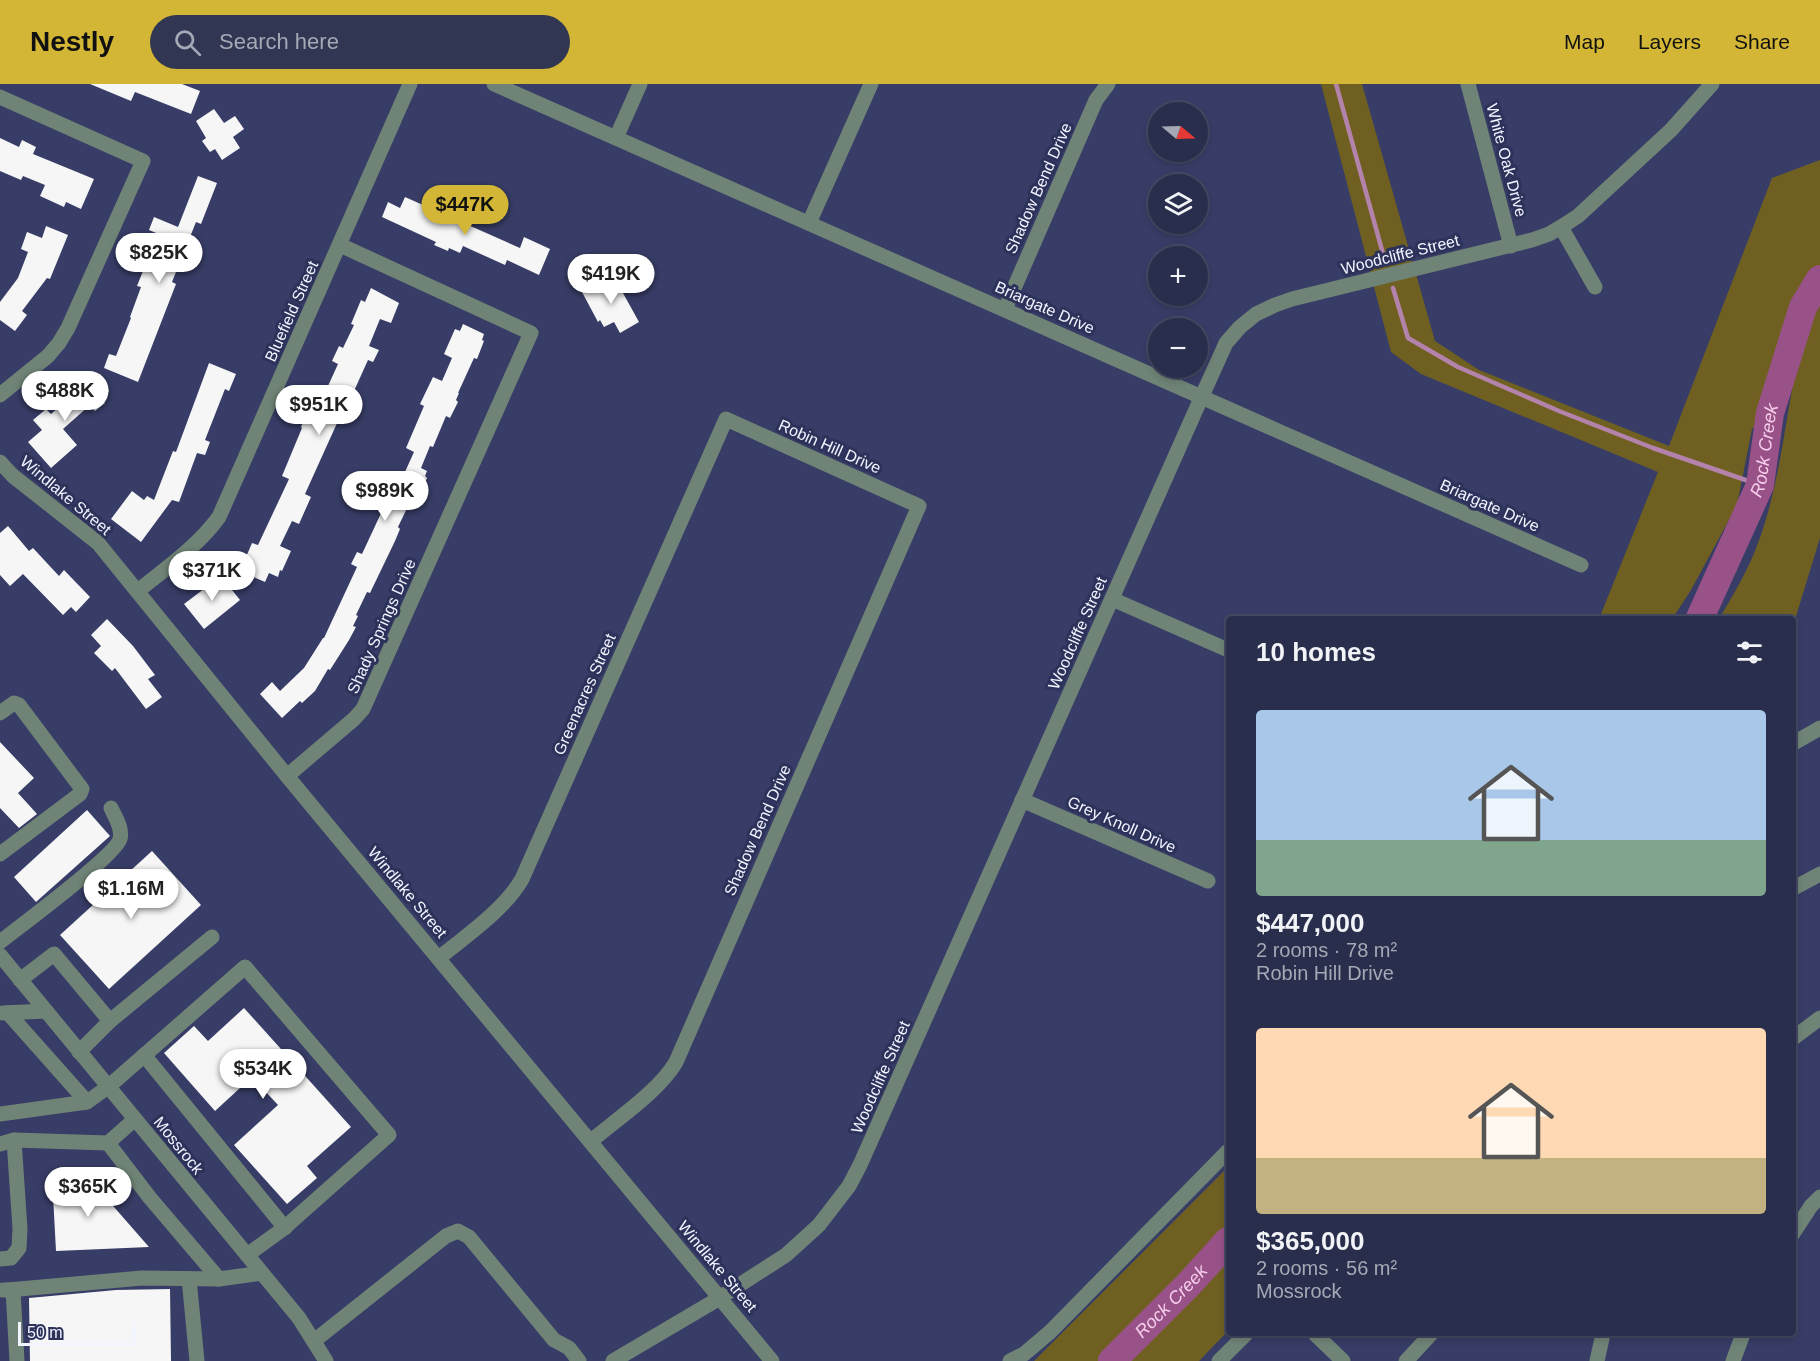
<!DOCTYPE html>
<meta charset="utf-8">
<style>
:root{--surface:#292e4c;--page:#313653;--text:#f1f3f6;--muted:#a5a8b5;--line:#454a64;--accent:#d3b635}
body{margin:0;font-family:Helvetica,sans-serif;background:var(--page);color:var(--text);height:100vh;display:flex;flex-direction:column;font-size:22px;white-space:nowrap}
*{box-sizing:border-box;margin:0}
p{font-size:20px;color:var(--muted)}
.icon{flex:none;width:33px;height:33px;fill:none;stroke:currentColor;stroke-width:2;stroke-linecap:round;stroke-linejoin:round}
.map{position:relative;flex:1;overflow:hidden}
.panel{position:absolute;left:1226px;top:532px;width:570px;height:720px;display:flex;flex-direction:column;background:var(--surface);border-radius:6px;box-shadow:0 3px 9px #0003,0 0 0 2px var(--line)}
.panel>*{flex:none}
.needle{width:39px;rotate:109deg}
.fabs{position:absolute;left:1148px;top:18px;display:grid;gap:12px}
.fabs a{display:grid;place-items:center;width:60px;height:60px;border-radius:50%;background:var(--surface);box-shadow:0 3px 9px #0003,0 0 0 2px var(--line);font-size:30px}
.scale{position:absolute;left:18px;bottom:15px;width:118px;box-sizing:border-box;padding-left:6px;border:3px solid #f2f4ff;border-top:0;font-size:16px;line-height:21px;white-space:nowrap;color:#f2f4ff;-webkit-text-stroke:4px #2d325a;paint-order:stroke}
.price{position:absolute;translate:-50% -51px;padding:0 14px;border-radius:21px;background:#fff;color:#222;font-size:20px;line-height:39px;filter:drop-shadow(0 2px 3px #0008)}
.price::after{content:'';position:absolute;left:50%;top:36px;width:18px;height:14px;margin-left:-9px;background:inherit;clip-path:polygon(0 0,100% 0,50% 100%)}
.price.selected{background:var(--accent);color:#111}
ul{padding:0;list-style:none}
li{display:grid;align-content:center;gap:12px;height:318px;padding:0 30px}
li span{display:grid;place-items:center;height:186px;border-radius:6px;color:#555}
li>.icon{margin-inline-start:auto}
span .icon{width:108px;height:108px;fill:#fffc;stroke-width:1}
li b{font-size:26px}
h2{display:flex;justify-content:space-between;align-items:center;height:72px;padding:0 30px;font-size:26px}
header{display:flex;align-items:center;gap:36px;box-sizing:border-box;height:84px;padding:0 30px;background:var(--accent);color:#111}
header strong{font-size:28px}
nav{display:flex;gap:33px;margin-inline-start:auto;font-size:21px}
.search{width:420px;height:54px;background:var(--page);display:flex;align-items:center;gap:15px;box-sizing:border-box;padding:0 21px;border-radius:33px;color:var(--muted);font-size:22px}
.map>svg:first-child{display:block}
.green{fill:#6f6021}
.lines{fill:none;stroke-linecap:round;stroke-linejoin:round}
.stream{stroke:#b383ac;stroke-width:4.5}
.river{stroke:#985288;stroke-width:28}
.building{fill:#f6f6f6}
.minor{stroke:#6f8476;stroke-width:15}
.labels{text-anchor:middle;stroke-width:6;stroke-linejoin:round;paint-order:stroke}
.street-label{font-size:16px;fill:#f2f4ff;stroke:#2d325a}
.water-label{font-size:18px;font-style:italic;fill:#f6ceeb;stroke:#2d325a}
</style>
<header>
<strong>Nestly</strong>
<div class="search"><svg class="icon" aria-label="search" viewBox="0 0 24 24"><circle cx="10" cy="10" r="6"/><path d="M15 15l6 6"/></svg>Search here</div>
<nav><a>Map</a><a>Layers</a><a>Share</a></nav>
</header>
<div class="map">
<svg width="1820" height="1277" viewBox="0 0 1820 1277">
<rect width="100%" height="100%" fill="#373d66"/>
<g class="green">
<path d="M1321 0H1362L1435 257 1479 286 1669 362 1772 94 1820 76V454L1793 542 1792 536 1719 535C1729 518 1739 501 1748 483 1775 426 1782 361 1793 300L1752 345 1737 421 1691 506 1672 535H1599L1658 388 1421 290 1391 268Z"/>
<polygon points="1228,1083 1228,1247 1199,1277 1034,1277"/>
</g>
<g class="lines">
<g class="stream">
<polyline points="1336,0 1385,177"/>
<polyline points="1393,204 1408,254 1458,283 1559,327 1653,364 1760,401"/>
</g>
<g class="river">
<path id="s1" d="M1699 536 1760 401 1770 329 1803 223 1820 195"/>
<path id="s2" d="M1112 1277 1189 1200 1228 1157"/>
</g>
</g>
<g class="building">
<polygon points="90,0 182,0 200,7 191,30 135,8 131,17"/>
<polygon points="214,25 224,39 235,32 244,45 233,53 240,64 222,76 215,65 210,68 202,57 206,54 196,37"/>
<polygon points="0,54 19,63 22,56 36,63 33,70 94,95 81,125 66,118 64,123 40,112 45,101 23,92 21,96 0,87"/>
<polygon points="198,92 217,99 201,140 196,138 172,198 176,200 138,298 104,284 109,270 116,272 131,234 130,233 141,203 137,202 143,187 146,188 161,151 149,146 154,133 178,143"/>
<polygon points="405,113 520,164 524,153 550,165 539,191 507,176 505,181 463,162 460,169 449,164 448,167 434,161 436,158 382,133 388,118 400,124"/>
<polygon points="46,142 68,151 50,195 47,194 22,227 27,231 15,247 0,236 0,218 18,194 28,168 21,165 27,148 42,154"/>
<polygon points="613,191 639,238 620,249 614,238 604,243 600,236 598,238 582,208"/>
<polygon points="371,204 399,219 391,239 380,235 369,262 379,266 373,278 368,276 354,307 352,306 305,410 311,413 299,440 292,437 280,462 291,467 282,487 280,486 278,493 269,489 265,498 240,487 252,459 258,461 289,395 282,392 302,344 301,343 308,326 314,329 326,301 328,302 338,280 332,277 339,262 343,264 354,241 351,240 361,216 365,218"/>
<polygon points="463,240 484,250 482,256 484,257 477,275 474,274 458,309 459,309 456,316 458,318 450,334 446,332 433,363 430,362 421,384 427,387 425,392 427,394 419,412 417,411 413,420 410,418 398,443 400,445 395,457 370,509 367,508 356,531 358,532 353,542 356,543 349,556 330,586 328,585 315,607 302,619 300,617 282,634 260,610 272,598 280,607 304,584 323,554 324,554 357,483 351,480 357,468 362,470 390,410 385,407 391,395 400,399 414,368 406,364 424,322 420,320 433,293 442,297 452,274 444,270 455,245 460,247"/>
<polygon points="209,279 236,290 229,307 225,305 205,356 210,358 205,371 197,369 179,418 172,416 141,458 111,435 132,407 144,416 147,412 154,416 173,367 176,368"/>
<polygon points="95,291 109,307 100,314 105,319 95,327 90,321 63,345 77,361 51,384 28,358 42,346 33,336 46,325 51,330"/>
<polygon points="8,442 29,467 33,464 59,492 64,486 90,513 76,528 71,523 63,531 23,490 10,502 0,491 0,449"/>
<polygon points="221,492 240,516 204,545 184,520"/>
<polygon points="107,535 133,562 155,591 148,595 162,613 146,625 115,584 112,587 94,569 101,562 91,551"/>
<polygon points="0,658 34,694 18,709 37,730 19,744 0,724"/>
<polygon points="87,726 110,752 36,818 14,793"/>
<polygon points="152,767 201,821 109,905 60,851"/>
<polygon points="244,924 351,1043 307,1082 317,1094 287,1120 234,1061 278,1021 252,993 215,1027 164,969 194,942 208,957"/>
<polygon points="86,1091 149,1163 56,1167 52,1093"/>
<polygon points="170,1205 171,1277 30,1277 29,1214 116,1206"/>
</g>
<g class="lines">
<g class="minor">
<polyline points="494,0 1581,481"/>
<polyline points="1468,0 1511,162"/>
<polyline points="0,13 143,77 68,244 59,259 48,272 0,311"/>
<polyline points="616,54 640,0"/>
<polyline points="809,139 871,0"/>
<polyline points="1561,143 1595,203"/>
<polyline points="1005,225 1096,16 1108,0"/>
<polyline points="0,378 13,392 98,459 287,692 772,1277"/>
<path d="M138 507C166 484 197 463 219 433L410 0"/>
<polyline points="1112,515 1228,566"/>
<polyline points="0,629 14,619 19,621 82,705 80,710 0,770"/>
<polyline points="1792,660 1820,644"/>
<polyline points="287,692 354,635 363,625 531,249 340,161"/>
<polyline points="1022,716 1208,797"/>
<polyline points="1792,805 1820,790"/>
<path d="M0 858C20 842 115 772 120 755 123 744 115 733 111 724"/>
<polyline points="0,871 299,1234 326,1277"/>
<path d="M439 874C466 852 505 825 522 795L726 335 919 422 676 978C660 1006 616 1036 591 1057"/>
<polyline points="20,896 54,870 110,937 212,853"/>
<polyline points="3,929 46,927"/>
<polyline points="8,929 87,1018"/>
<polyline points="1792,955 1820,934"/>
<polyline points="79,968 110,937"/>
<polyline points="144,971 285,1144"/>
<polyline points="0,1030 87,1018 108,1003 245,883 389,1051 283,1145 247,1171"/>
<polyline points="108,1059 150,1114 219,1195"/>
<polyline points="0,1060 14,1056 108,1059 135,1035"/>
<polyline points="1792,1151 1811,1122 1820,1113"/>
<polyline points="0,1175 11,1174 19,1164 20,1145 14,1056"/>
<polyline points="189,1195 197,1277"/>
<polyline points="3,1206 13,1206 17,1277"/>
<polyline points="8,1206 142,1194 219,1195 262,1189"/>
<polyline points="1315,1250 1343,1277"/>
<polyline points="314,1257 446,1152 458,1147 469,1153 554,1256 569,1264 579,1277"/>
<polyline points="613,1277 713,1218 786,1171 819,1141 849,1102 860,1081 1202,312 1226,259 1240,243 1256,230 1275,221 1292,215 1532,156 1549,150 1561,143 1578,132 1671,46 1712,0"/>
<polyline points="1010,1277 1024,1270 1050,1248 1228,1067"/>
<polyline points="1219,1277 1246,1250"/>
<polyline points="1406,1277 1431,1250"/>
<polyline points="1597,1277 1603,1250"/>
<polyline points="1733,1277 1743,1250"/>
</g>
</g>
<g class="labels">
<g class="street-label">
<text transform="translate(1507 76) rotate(75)" y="6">White Oak Drive</text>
<text transform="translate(1038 104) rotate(-66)" y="6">Shadow Bend Drive</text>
<text transform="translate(1400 170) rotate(-14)" y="6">Woodcliffe Street</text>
<text transform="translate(1045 223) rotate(24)" y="6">Briargate Drive</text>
<text transform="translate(291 227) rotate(-66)" y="6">Bluefield Street</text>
<text transform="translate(830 362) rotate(24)" y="6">Robin Hill Drive</text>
<text transform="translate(66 411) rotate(40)" y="6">Windlake Street</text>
<text transform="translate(1490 421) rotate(24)" y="6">Briargate Drive</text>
<text transform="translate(381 542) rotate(-66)" y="6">Shady Springs Drive</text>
<text transform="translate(1077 549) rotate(-66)" y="6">Woodcliffe Street</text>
<text transform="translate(584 610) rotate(-66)" y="6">Greenacres Street</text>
<text transform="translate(1122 740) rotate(24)" y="6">Grey Knoll Drive</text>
<text transform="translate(757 746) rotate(-66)" y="6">Shadow Bend Drive</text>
<text transform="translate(408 808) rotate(50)" y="6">Windlake Street</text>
<text transform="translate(880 993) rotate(-66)" y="6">Woodcliffe Street</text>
<text transform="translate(179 1061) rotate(51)" y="6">Mossrock</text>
<text transform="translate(718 1182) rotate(50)" y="6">Windlake Street</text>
</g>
<g class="water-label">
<text dy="6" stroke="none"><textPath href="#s1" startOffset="183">Rock Creek</textPath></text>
<text dy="6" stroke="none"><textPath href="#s2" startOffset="84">Rock Creek</textPath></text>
</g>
</g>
</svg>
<div class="fabs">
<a><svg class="needle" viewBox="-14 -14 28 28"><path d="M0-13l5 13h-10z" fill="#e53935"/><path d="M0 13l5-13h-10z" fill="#a5a8b5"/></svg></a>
<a><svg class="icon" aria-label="layers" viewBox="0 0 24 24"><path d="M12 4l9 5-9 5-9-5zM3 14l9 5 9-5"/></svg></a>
<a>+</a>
<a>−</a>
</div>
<div class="scale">50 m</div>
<b class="price selected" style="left:465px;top:152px">$447K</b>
<b class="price" style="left:159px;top:200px">$825K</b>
<b class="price" style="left:611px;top:221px">$419K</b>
<b class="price" style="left:65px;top:338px">$488K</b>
<b class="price" style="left:319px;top:352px">$951K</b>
<b class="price" style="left:385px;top:438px">$989K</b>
<b class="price" style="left:212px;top:518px">$371K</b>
<b class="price" style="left:131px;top:836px">$1.16M</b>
<b class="price" style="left:263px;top:1016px">$534K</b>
<b class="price" style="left:88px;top:1134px">$365K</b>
<section class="panel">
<h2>10 homes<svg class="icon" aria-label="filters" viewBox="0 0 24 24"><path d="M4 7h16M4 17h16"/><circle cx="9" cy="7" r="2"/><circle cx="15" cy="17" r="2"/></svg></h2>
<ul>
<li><span style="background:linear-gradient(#a9c7e8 70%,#7fa58c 0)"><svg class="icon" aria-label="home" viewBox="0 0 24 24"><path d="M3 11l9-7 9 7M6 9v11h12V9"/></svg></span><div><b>$447,000</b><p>2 rooms · 78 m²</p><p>Robin Hill Drive</p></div></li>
<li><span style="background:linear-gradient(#ffd9b3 70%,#c2b280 0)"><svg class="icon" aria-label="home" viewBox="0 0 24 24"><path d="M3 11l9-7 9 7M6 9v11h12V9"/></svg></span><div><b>$365,000</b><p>2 rooms · 56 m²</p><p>Mossrock</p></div></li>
</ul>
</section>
</div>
